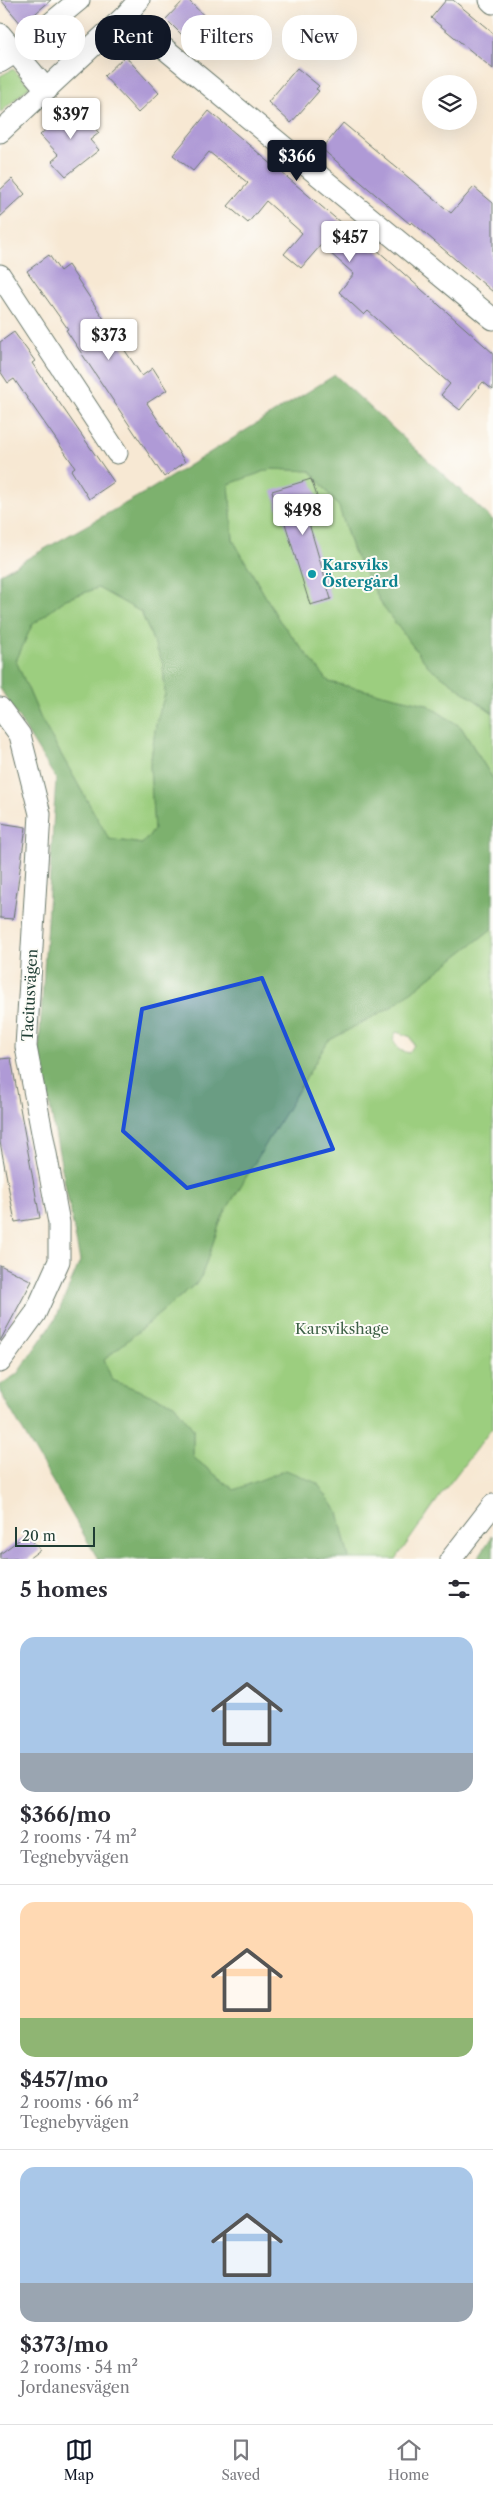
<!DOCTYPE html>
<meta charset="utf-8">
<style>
:root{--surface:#fff;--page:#f7f7f7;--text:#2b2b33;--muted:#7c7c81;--line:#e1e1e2;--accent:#111827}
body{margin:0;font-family:"Libre Caslon Text",serif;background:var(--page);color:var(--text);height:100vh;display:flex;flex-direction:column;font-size:19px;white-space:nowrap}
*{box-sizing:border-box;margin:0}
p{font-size:16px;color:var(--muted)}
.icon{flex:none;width:28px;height:28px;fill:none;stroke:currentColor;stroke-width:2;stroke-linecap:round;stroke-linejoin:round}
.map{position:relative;height:1559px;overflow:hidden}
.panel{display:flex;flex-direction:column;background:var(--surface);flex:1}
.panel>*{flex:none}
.hud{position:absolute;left:15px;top:15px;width:464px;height:45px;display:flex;gap:10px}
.fabs{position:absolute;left:422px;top:75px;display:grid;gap:10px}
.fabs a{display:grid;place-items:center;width:55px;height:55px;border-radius:50%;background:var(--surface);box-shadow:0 5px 20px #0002;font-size:25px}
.scale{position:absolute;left:15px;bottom:12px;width:80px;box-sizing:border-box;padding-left:5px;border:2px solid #1f3d34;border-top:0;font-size:14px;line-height:18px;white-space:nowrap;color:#1f3d34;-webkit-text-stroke:4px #fdfcf7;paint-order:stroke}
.price{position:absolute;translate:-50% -42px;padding:0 11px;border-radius:5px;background:#fff;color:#222;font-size:16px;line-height:32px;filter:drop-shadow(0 1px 2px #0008)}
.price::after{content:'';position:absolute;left:50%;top:30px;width:15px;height:11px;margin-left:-8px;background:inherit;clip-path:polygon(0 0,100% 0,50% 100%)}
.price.active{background:var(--accent);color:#fff}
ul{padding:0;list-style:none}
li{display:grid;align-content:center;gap:10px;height:265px;padding:0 20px}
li+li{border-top:1px solid var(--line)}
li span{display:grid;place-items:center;height:155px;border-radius:15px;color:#555}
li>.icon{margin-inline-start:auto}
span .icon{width:90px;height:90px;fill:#fffc;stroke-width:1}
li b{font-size:21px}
h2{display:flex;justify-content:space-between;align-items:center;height:60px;padding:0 20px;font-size:21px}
.tag{padding:0 18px;border-radius:20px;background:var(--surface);box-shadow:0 5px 20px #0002;font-size:18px;line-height:45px}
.tag.active{background:var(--accent);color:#fff}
.tabs{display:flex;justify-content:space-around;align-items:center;height:70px;border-top:1px solid var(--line);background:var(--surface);font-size:14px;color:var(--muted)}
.tabs a{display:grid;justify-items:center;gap:2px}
.tabs .active{color:var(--accent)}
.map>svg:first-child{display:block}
.green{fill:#9cce7f;stroke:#5e865a;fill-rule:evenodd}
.forest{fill:#7db16e;stroke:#4e7751;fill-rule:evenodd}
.building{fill:#af9ad6}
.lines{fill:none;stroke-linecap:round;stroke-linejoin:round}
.street-casing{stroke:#6b796c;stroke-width:23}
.street{stroke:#fff;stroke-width:21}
.marked{fill:#1d4ed8;fill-opacity:0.2;stroke:#1d4ed8;stroke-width:4;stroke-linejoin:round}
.culture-dot{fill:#0f9aa8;stroke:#fdfcf7;stroke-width:2}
.labels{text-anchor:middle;stroke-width:4;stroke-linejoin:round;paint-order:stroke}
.culture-label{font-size:15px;font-weight:bold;fill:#0d838f;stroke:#fdfcf7;text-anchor:start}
.street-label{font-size:15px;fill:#1f3d34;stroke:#fdfcf7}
.park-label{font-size:15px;fill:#3e6147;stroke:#fdfcf7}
</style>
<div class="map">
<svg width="493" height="1559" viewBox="0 0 493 1559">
<rect width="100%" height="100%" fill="#fdfcf7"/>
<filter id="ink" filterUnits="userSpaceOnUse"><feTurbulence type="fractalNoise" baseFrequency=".02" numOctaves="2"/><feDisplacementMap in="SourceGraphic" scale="10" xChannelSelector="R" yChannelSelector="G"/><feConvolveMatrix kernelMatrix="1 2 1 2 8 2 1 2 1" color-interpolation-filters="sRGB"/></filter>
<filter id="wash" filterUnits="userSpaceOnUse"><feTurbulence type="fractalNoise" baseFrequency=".0096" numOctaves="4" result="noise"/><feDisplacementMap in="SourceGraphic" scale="20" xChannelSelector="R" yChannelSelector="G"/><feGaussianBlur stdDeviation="1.12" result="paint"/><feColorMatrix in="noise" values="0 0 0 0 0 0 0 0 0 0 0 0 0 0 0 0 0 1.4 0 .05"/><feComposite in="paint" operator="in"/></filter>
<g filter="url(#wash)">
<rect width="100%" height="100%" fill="#f7e8d3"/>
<g class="green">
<polygon points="13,69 30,86 0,113 0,76"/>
<polygon points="271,469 311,471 339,507 353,551 384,608 428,666 493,713 493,779 461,727 426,704 329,682 279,620 233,540 229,484"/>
<polygon points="98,588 141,612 163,664 165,694 156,724 150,766 154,830 142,844 109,839 41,719 16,661 32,625 66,599"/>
<path d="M493 928V1427L443 1492 396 1559H349L338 1512 234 1490 193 1457V1429L174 1404 112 1380 104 1360 200 1280 222 1217 328 1041 393 1006ZM396 1032 411 1037 414 1045 409 1053 399 1050 393 1039Z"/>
</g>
<g class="forest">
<path d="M335 375 493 520V713L428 666 384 608 353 551 339 507 311 471 271 469 229 484 233 540 279 620 329 682 426 704 461 727 493 779V928L393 1006 328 1041 222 1217 200 1280 104 1360 112 1380 174 1404 193 1429V1457L234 1490 286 1470 317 1483 338 1512 349 1559H98L0 1392V1385L17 1374 56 1318 80 1261 39 1050 56 779 0 688V574L151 489ZM98 588 141 612 163 664 165 694 156 724 150 766 154 830 142 844 109 839 41 719 16 661 32 625 66 599Z"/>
<polygon points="493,1535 493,1559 477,1559"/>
</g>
<g id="blocks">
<g class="building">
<polygon points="1,0 51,0 22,25"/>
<polygon points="184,0 188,0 221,32 200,53 166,19"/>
<polygon points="446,0 453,0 493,33 493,69 431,18"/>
<polygon points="125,56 159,93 138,113 104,76"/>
<polygon points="297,68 319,86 316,89 319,91 291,123 268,102"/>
<polygon points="73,104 99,133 90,140 99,150 66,176 52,161 59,155 40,135"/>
<polygon points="209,111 374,251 376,249 493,353 493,390 483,382 460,410 441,395 450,384 368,311 364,315 339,292 354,274 321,245 301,268 284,254 302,233 266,201 248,223 228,206 248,183 209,152 193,171 173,155"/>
<polygon points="343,123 451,213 474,187 493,203 493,292 412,222 410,224 322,149"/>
<polygon points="12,179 25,194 0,217 0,190"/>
<polygon points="49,255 60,271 68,265 142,376 153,368 167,390 147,403 185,462 164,477 66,330 68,329 27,271"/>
<polygon points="14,332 35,361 32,363 114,482 89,499 71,470 75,467 14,379 8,383 0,371 0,342"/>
<polygon points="311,479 321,508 306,513 331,599 310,605 284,520 281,520 272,491"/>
<polygon points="0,823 26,827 13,919 0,918"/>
<polygon points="11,1058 40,1218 15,1222 0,1142 0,1059"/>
<polygon points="0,1265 32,1281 0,1341"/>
<polygon points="27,1534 40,1550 28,1559 0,1559 0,1554"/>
</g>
</g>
</g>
<g filter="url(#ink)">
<use href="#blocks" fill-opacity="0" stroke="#6b796c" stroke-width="1"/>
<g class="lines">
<g class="street-casing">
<g id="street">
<polyline points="490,0 493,3"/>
<polyline points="125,16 493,319"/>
<polyline points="0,34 47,90"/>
<polyline points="0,62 16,52 79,0"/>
<polyline points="0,132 125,16 139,0"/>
<polyline points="0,275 117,453"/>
<polyline points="0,708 20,735 40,814 26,1047 59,1223 59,1261 35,1314 0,1362"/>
<polyline points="451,1559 493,1505"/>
</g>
</g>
<use href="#street" class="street"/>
</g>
</g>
<path class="marked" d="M262 978 333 1149 187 1188 123 1131 142 1009Z"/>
<circle class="culture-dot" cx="312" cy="574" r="5"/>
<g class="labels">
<g class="culture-label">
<text x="322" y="570">Karsviks<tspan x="322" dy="17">Östergård</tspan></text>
</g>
<g class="street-label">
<text transform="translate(30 995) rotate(-87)" y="5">Tacitusvägen</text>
</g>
<g class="park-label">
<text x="342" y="1334">Karsvikshage</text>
</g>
</g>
</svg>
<div class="fabs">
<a><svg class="icon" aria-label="layers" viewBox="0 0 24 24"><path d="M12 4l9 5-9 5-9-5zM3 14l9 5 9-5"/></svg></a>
</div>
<div class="scale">20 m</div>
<b class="price" style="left:71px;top:140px">$397</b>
<b class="price active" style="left:297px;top:182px">$366</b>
<b class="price" style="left:350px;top:263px">$457</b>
<b class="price" style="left:109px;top:361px">$373</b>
<b class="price" style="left:303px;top:536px">$498</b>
<div class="hud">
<a class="tag">Buy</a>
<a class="tag active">Rent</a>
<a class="tag">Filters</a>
<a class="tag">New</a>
</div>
</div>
<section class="panel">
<h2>5 homes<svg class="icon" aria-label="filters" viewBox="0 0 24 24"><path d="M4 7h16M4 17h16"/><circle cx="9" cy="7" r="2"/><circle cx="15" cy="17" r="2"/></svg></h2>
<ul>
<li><span style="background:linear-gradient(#a9c7e8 75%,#9aa5b1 0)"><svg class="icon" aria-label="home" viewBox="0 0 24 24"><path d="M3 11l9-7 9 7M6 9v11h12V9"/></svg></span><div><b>$366/mo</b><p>2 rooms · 74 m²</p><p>Tegnebyvägen</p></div></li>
<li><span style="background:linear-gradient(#ffd9b3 75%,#8fb573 0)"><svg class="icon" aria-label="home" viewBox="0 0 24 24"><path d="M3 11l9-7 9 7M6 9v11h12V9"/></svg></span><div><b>$457/mo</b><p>2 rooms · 66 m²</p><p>Tegnebyvägen</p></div></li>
<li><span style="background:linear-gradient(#a9c7e8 75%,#9aa5b1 0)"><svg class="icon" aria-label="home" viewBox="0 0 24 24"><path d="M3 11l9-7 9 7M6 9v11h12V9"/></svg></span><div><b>$373/mo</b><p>2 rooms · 54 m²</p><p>Jordanesvägen</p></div></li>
</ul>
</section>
<nav class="tabs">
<a class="active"><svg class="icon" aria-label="map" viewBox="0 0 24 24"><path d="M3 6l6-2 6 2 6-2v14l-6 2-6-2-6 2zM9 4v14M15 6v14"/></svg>Map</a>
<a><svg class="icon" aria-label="saved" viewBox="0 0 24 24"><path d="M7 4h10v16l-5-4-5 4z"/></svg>Saved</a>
<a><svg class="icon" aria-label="home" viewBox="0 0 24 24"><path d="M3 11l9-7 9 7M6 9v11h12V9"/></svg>Home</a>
</nav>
